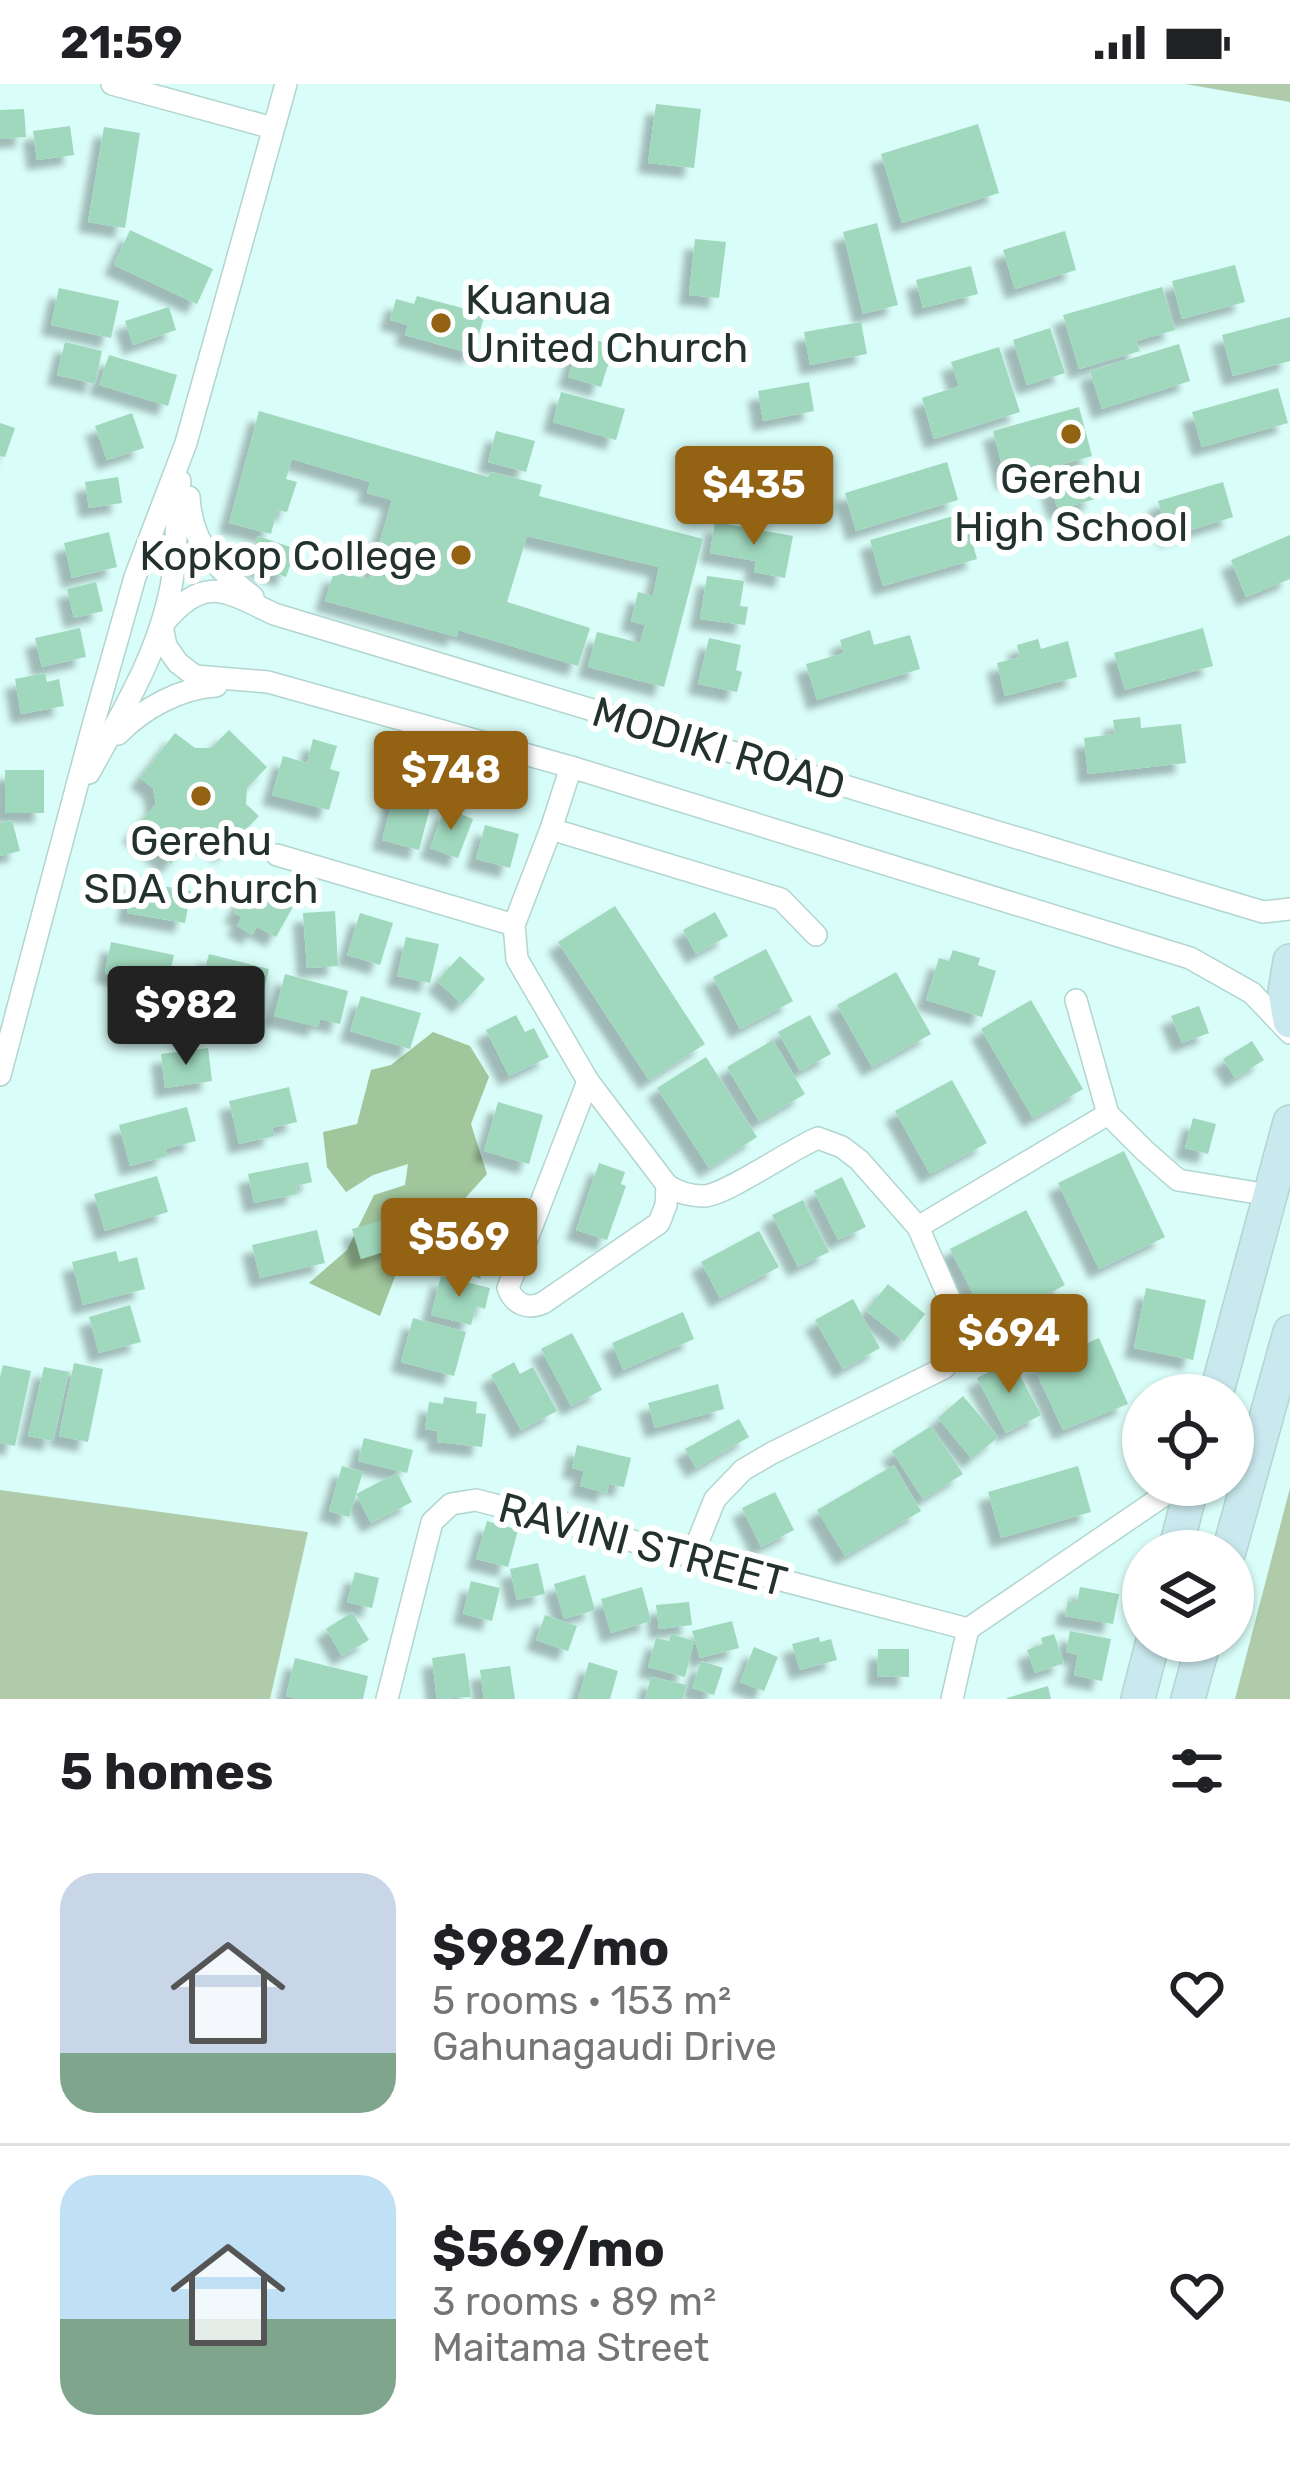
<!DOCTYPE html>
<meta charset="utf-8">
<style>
:root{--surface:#fff;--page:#f6f6f6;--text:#202124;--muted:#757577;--line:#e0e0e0;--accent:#936212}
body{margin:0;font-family:Rubik,sans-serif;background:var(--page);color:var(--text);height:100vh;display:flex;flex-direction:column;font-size:45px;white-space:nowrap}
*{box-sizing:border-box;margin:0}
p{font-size:39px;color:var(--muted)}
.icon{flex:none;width:66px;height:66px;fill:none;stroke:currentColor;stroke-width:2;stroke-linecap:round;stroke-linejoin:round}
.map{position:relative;height:1615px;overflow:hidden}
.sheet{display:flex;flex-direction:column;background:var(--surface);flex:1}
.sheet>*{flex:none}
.buttons{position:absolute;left:1122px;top:1290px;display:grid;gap:24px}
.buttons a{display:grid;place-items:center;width:132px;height:132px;border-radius:50%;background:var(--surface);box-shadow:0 3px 9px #0004;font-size:60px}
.price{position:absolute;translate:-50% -102px;padding:0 27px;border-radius:12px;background:var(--accent);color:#fff;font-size:39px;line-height:78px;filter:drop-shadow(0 3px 6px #0008)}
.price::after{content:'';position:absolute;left:50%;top:72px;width:36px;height:27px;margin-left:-18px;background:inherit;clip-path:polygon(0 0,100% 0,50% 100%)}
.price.current{background:#222;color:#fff}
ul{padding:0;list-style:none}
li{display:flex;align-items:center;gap:36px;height:300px;padding:0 60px}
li+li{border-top:3px solid var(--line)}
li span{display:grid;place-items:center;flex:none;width:336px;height:240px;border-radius:36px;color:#555}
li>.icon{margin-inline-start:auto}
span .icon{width:144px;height:144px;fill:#fffc;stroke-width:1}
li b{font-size:51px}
h2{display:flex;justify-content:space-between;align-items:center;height:144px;padding:0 60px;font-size:51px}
.status{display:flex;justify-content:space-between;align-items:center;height:84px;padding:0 60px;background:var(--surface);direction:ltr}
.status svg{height:33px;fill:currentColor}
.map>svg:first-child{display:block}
.green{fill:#afcbaa}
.forest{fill:#a1c69c}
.building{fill:#9fd8bd;filter:url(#shadow)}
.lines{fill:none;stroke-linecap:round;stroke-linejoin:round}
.street-casing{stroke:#b2d5d0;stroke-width:24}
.secondary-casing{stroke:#b2d5d0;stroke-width:36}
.street{stroke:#fff;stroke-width:21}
.secondary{stroke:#cae9ee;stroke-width:33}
.poi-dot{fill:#936212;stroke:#fff;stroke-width:4.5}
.labels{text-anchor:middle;stroke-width:12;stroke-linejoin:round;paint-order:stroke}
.poi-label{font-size:42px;fill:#23312f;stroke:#fff}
.street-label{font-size:42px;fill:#23312f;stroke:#fff}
</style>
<div class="status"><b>21:59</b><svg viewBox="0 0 49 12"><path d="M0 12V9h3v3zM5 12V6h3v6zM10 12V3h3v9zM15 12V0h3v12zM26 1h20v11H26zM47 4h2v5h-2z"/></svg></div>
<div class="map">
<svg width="1290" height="1615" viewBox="0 0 1290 1615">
<defs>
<filter id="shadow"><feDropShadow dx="-10" dy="10" stdDeviation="3" flood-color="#0004"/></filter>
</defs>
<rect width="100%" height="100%" fill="#d9fdf8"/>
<g class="green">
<polygon points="1185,0 1290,0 1290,18"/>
<polygon points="1290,1404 1290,1615 1235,1615"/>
<polygon points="0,1406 308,1448 270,1615 0,1615"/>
</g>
<polygon class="forest" points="433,948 470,962 489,993 471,1040 487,1090 459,1121 481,1195 432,1177 399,1182 380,1232 309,1199 347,1166 374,1111 405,1101 408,1080 373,1091 346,1108 327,1083 323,1048 357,1040 371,986 391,981"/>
<g class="building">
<polygon points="656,20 701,25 694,84 648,79"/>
<polygon points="24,25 26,53 0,55 0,26"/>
<polygon points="978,40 999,109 902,139 881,70"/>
<polygon points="70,42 74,71 37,76 33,47"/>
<polygon points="104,43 140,49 125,144 88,138"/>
<polygon points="877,139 898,221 863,230 843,148"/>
<polygon points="130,146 213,185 197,220 114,181"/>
<polygon points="1065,147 1076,186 1015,205 1003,166"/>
<polygon points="695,155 726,158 719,214 689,211"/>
<polygon points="1235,181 1245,218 1182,235 1172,197"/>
<polygon points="971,182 978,210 923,224 916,196"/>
<polygon points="1162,203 1175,246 1136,257 1140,267 1079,285 1063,231"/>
<polygon points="59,204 119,217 111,254 51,241"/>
<polygon points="417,212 485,230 473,270 405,251 408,241 390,236 396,215 414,220"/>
<polygon points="169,223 176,246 133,261 125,237"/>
<polygon points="1290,233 1290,277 1233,292 1222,251"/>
<polygon points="861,238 867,270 810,281 804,248"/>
<polygon points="1050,244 1065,289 1027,301 1013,256"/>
<polygon points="581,251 614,262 601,303 568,293"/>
<polygon points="65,258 102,267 95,300 57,291"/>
<polygon points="1179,260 1190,297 1102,325 1090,287"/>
<polygon points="999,263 1020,328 934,355 922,314 959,302 951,278"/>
<polygon points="109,271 177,291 168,322 99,301"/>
<polygon points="809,298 814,327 763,337 758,307"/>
<polygon points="1278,304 1288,339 1202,363 1192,328"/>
<polygon points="561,308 625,325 616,356 553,338"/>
<polygon points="1079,323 1092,372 1006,396 993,347"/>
<polygon points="259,327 488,393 491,388 542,401 539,412 703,455 664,603 588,583 597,548 640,559 645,541 631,537 638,508 653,512 659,483 527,452 507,518 590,544 578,582 458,546 457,553 325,517 334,488 369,495 392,416 367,409 370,398 292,375 286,395 297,398 287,428 277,426 271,450 229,439"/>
<polygon points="132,329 144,364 107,376 95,342"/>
<polygon points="0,339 15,344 5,373 0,372"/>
<polygon points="496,347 535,357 526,388 488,378"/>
<polygon points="784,372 791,408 739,419 732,383"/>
<polygon points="947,378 958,416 856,447 845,409"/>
<polygon points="1088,391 1095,415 1058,426 1051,403"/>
<polygon points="118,393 122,419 89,424 85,398"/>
<polygon points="1223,398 1233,433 1169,453 1158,417"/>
<polygon points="964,429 977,475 883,502 870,456"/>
<polygon points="715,438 793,452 785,494 754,488 756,477 710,469"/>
<polygon points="109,448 117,483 72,494 64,459"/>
<polygon points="1290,451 1290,495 1246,513 1231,476"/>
<polygon points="258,452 296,465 286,493 248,479"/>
<polygon points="707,492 744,497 740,522 748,523 745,541 700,535"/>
<polygon points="96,498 103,527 74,534 67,505"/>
<polygon points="80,544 86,573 42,583 35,554"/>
<polygon points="1203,544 1213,582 1125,606 1114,569"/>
<polygon points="870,546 874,561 910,551 920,585 817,616 806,580 844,569 840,556"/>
<polygon points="709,554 741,561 736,586 742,588 737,608 698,600"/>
<polygon points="1038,555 1041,565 1068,557 1077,593 1005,612 997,579 1020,573 1017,561"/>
<polygon points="45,589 47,598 59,595 64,622 21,630 15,595"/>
<polygon points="1140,633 1141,644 1181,640 1186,679 1088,690 1084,654 1115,650 1113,636"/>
<polygon points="229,646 267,683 247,704 246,720 259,732 224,769 211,757 189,758 171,780 132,748 156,720 153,704 140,694 175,649 195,664 211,664"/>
<polygon points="313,655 337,662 330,685 340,688 329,726 272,711 283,672 307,679"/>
<rect x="5" y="686" width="39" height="43"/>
<polygon points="395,707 432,716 419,766 382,756"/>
<polygon points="445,724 473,735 458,774 430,764"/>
<polygon points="12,736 20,767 0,772 0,739"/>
<polygon points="485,741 519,750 510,784 476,775"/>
<polygon points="133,797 191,807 185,839 127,829"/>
<polygon points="252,797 294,821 276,853 257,843 252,851 237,842 242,833 234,829"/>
<polygon points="615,822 705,960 649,996 558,858"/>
<polygon points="335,827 338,882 307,884 303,829"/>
<polygon points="715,828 728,852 696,870 683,846"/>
<polygon points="360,829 393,839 380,881 347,871"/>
<polygon points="406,853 439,860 430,899 397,892"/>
<polygon points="111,858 174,871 167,902 105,889"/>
<polygon points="766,865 793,917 740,945 713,893"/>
<polygon points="953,866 980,874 978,881 996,887 982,933 926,916 939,874 949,877"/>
<polygon points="209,870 269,885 260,921 199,906"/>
<polygon points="460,872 485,895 462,920 437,897"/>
<polygon points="896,888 931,950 872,983 837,921"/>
<polygon points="285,890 348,907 340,940 320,935 318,943 274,932"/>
<polygon points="361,912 421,929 410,965 350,947"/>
<polygon points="1031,916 1083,1005 1033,1034 981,945"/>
<polygon points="1199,922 1209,949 1182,959 1171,932"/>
<polygon points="516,931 525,948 534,944 549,973 509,992 486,946"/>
<polygon points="810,931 831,970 800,987 778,948"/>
<polygon points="773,956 805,1010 759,1037 727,983"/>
<polygon points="1252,957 1264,976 1235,994 1223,975"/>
<polygon points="208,964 212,997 165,1004 161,970"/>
<polygon points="706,973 757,1053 709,1084 657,1004"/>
<polygon points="952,996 987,1059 930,1090 895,1027"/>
<polygon points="289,1003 297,1038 272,1044 274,1052 239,1060 229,1017"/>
<polygon points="498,1018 543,1031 529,1080 484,1067"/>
<polygon points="187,1023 196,1057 165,1065 167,1072 130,1082 119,1041"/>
<polygon points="1193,1034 1216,1040 1208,1070 1185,1064"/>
<polygon points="1124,1067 1165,1153 1099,1185 1058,1099"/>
<polygon points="308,1078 312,1098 296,1102 297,1110 254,1119 248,1090"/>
<polygon points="599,1079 625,1088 621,1100 626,1102 607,1156 576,1146"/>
<polygon points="157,1092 168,1128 105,1147 94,1110"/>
<polygon points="842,1093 866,1143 838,1156 814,1107"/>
<polygon points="469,1116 515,1128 502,1178 456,1167"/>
<polygon points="803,1116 829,1168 798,1183 772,1131"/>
<polygon points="1026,1126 1065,1201 989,1240 950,1165"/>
<polygon points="398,1132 406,1161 361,1175 352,1145"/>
<polygon points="317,1146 325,1179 260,1194 252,1161"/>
<polygon points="759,1147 779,1183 720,1214 701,1178"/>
<polygon points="116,1167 119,1178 137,1173 145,1205 83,1221 72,1178"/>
<polygon points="441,1192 490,1204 485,1225 476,1222 471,1241 431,1231"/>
<polygon points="888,1200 925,1230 904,1257 866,1227"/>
<polygon points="1146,1204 1206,1216 1193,1276 1134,1264"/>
<polygon points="853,1215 880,1264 843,1285 815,1236"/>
<polygon points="130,1221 141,1258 99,1269 89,1233"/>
<polygon points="683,1228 694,1255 623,1286 612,1259"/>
<polygon points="413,1234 466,1248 454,1292 401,1278"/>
<polygon points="572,1249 602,1306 571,1322 541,1265"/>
<polygon points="1099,1254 1128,1320 1063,1346 1034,1283"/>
<polygon points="1012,1276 1041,1331 1006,1349 977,1294"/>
<polygon points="514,1278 520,1290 533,1283 557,1327 521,1346 491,1291"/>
<polygon points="74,1279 103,1285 88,1358 59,1352"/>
<polygon points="3,1281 31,1287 15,1362 0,1359 0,1293"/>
<polygon points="44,1283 69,1288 53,1357 28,1352"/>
<polygon points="718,1300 724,1325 655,1344 648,1319"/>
<polygon points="963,1312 998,1353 972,1375 938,1334"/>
<polygon points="444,1313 477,1318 476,1329 486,1330 482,1363 437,1358 438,1347 425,1345 429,1318 443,1320"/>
<polygon points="739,1335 749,1353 696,1384 685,1365"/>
<polygon points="931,1342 963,1390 923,1415 892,1367"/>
<polygon points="364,1354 413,1366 407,1389 358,1377"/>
<polygon points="577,1361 631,1374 624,1403 609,1400 607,1409 580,1402 584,1387 572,1384"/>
<polygon points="894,1381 921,1427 845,1472 817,1426"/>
<polygon points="342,1382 363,1388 349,1433 329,1427"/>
<polygon points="1078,1382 1091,1428 1001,1454 988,1408"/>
<polygon points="397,1389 412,1418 371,1439 356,1410"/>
<polygon points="775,1408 794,1446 761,1463 742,1424"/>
<polygon points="487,1437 518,1446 508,1483 476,1475"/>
<polygon points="538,1479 545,1510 517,1516 510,1485"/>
<polygon points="355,1488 379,1494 372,1524 347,1518"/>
<polygon points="585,1491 595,1526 564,1535 554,1500"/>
<polygon points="471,1497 500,1504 492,1537 463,1530"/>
<polygon points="642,1503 651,1537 611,1549 601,1515"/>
<polygon points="1080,1503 1119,1510 1113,1540 1065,1532 1068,1517 1077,1519"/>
<polygon points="689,1518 692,1541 659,1545 656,1521"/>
<polygon points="352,1528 369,1556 342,1572 326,1545"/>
<polygon points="545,1531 577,1542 568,1567 536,1556"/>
<polygon points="732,1537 739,1564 700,1574 692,1547"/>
<polygon points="1070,1547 1111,1555 1102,1597 1074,1591 1078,1571 1066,1568"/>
<polygon points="671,1550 694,1557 685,1593 648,1583 656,1554 669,1557"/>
<polygon points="1054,1550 1064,1579 1035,1589 1027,1566 1043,1560 1041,1554"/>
<polygon points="819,1553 820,1558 831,1555 837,1576 800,1586 792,1560"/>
<polygon points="754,1563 778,1573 764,1607 740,1598"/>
<polygon points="878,1565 909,1565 909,1593 877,1592"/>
<polygon points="465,1569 471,1613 437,1615 432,1574"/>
<polygon points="295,1574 368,1592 363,1615 299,1615 286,1612"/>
<polygon points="701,1577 723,1584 714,1611 692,1604"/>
<polygon points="589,1578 618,1587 610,1615 578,1615"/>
<polygon points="510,1582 515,1615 484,1615 480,1586"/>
<polygon points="651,1593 687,1601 683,1615 645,1615"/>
<polygon points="1048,1602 1051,1615 1007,1615 1007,1614"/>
</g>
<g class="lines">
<g class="street-casing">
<g id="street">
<polyline points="112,0 273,44"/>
<path d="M189 413C192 463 217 484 253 513"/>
<path d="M118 650C144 624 180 604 216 602"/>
<path d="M571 683 551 745 514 841 517 875 588 997 667 1101C677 1108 691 1112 704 1112 726 1111 791 1065 818 1054L842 1063 859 1076 918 1143 960 1239C960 1258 956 1269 944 1284L772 1369 743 1386 715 1415 692 1472"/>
<path d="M89 689C124 625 162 564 173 491 177 460 176 428 180 397"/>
<polyline points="551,745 781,815 816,851"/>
<polyline points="277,771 514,841"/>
<path d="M1290 825 1263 828 274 530C222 505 204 491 162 541L166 562 178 579 195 592 268 598 571 683 1190 874 1252 909 1290 949"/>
<polyline points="1076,916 1108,1030 1145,1067 1178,1096 1269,1111"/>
<polyline points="0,991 92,645 135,493 186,359 286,0"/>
<path d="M588 997 508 1204C514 1220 527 1226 543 1219L659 1139 666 1121 667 1101"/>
<polyline points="918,1143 1108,1030"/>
<polyline points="968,1545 1179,1401"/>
<polyline points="387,1615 432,1438 451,1420 476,1416 968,1545 952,1615"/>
</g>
</g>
<g class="secondary-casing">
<g id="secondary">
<polyline points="1290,877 1285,908 1290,937"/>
<polyline points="1216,1311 1290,1038"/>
<polyline points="1175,1467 1192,1401"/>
<polyline points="1229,1467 1290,1248"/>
<polyline points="1138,1615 1153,1557"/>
<polyline points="1188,1615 1204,1557"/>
</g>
</g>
<use href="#street" class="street"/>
<use href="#secondary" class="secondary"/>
</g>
<g class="poi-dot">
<circle cx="441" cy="239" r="12"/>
<circle cx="1071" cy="350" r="12"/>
<circle cx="461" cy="471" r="12"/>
<circle cx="201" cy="712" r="12"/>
</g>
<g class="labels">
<g class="poi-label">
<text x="465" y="230" text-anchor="start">Kuanua<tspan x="465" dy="48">United Church</tspan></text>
<text x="1071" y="409">Gerehu<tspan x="1071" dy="48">High School</tspan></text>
<text x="437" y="486" text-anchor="end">Kopkop College</text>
<text x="201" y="771">Gerehu<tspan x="201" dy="48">SDA Church</tspan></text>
</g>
<g class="street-label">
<text transform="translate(719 664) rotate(17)" y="15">MODIKI ROAD</text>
<text transform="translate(643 1460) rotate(15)" y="15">RAVINI STREET</text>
</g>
</g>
</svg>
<div class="buttons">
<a><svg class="icon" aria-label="locate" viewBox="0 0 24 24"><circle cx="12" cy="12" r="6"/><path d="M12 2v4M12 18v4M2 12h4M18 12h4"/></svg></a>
<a><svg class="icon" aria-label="layers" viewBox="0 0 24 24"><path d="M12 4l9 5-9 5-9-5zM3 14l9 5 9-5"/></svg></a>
</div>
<b class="price" style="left:754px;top:464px">$435</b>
<b class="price" style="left:451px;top:749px">$748</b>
<b class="price current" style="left:186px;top:984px">$982</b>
<b class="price" style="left:459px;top:1216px">$569</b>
<b class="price" style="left:1009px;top:1312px">$694</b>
</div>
<section class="sheet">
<h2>5 homes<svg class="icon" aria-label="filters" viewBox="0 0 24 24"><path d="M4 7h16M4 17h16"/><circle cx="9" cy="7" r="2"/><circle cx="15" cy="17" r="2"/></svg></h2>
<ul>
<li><span style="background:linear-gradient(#c9d6e8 75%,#7fa58c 0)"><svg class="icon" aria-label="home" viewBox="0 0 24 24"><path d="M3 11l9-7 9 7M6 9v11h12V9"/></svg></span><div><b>$982/mo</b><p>5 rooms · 153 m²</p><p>Gahunagaudi Drive</p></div><svg class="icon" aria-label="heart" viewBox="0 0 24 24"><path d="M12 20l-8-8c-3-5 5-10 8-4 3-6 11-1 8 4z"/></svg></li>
<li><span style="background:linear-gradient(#bfe0f5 60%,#7fa58c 0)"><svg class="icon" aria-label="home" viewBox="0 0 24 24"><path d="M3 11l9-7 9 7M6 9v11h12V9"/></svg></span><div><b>$569/mo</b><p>3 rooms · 89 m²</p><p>Maitama Street</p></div><svg class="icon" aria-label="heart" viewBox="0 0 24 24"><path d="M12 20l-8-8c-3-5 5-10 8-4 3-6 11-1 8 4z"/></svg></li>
</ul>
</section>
